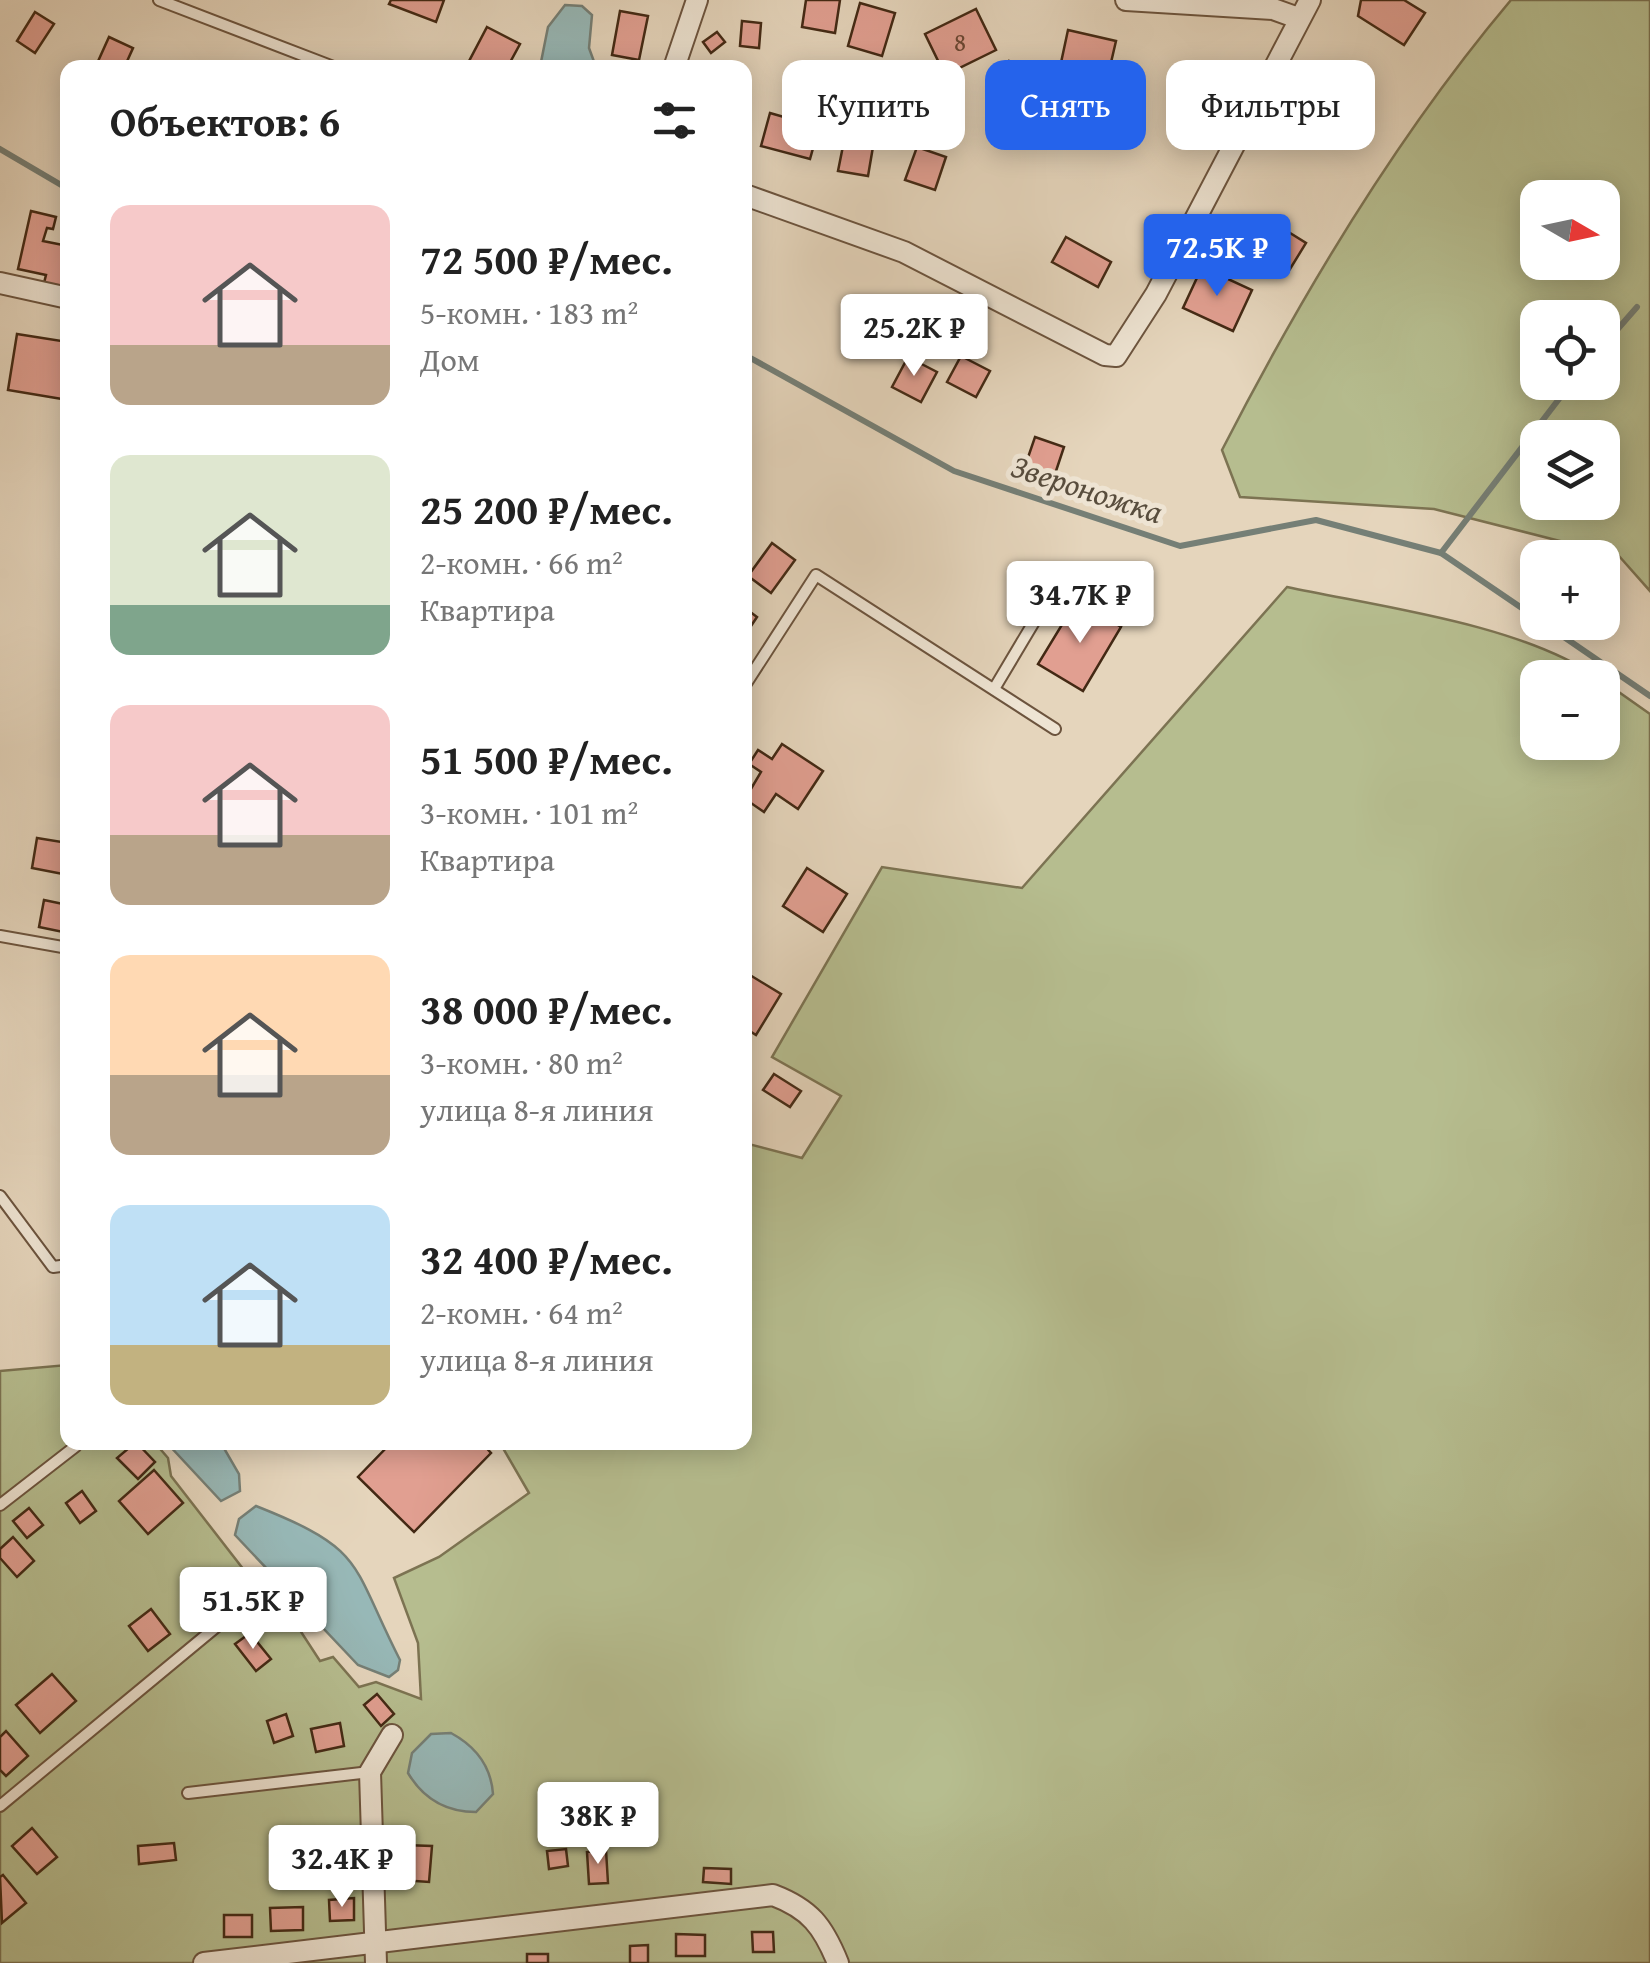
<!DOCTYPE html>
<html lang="ru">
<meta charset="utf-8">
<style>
:root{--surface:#fff;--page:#f2f2f2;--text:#222;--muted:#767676;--accent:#2563eb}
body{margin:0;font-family:"Gentium Book Plus",serif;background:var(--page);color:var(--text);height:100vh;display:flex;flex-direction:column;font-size:38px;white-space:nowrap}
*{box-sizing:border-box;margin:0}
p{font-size:32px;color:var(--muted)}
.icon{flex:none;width:55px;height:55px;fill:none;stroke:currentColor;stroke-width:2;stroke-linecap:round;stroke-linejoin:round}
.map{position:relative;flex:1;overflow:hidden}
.panel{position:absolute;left:60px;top:60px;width:692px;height:1390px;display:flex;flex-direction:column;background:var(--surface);border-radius:20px;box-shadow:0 5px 25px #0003}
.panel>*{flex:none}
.top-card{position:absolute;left:782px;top:60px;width:718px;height:90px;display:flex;gap:20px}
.needle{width:65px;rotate:99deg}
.buttons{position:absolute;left:1520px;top:180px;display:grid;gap:20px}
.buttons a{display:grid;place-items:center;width:100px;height:100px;border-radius:20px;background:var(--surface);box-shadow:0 5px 25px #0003;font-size:50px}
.price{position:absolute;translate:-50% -85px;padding:0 22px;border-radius:10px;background:#fff;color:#222;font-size:32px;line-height:65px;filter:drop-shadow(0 2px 5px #0008)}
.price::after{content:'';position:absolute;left:50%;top:60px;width:30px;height:22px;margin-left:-15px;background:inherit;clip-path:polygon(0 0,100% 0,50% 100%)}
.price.selected{background:var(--accent);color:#fff}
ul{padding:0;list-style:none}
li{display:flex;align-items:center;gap:30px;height:250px;padding:0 50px}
li span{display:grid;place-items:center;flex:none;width:280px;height:200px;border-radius:20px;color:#555}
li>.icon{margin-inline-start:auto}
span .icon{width:120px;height:120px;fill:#fffc;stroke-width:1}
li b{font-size:42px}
h2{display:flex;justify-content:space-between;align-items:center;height:120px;padding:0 50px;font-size:42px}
.chip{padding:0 35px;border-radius:20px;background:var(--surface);box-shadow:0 5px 25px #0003;font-size:35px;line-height:90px}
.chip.selected{background:var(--accent);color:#fff}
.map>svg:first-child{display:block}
.green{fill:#b6bd8f;stroke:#7c7352;stroke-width:2.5;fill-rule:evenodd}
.water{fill:#97b8b7;stroke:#757f76;stroke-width:2.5}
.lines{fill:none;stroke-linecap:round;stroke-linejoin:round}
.stream{stroke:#757f76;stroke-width:6}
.building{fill:#e19f91;stroke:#432914;stroke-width:2.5}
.lane-casing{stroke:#6c543e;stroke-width:14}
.street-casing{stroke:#6c543e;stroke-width:24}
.lane{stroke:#eee4d3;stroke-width:10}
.street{stroke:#eee4d3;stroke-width:20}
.labels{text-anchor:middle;stroke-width:10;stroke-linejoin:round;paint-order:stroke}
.number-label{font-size:25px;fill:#6a4633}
.water-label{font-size:32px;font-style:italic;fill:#584d3d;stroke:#eee4d3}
</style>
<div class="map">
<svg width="1650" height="1963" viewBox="0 0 1650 1963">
<rect width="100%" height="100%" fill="#e5d5bc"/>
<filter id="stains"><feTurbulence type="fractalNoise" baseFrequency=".002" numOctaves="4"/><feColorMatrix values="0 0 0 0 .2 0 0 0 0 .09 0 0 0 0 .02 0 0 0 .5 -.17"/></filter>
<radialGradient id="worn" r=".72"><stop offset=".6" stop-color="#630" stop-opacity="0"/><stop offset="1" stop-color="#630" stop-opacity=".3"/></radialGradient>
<g class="green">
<path d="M1511 0H1650V591L1619 556 1434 509 1240 497 1222 450C1302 294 1398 134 1511 0ZM1538 198H1602V262H1538ZM1538 318H1602V382H1538ZM1538 438H1602V502H1538Z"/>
<path d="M1287 587C1381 607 1519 624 1597 677L1538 678V742H1602L1603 681 1650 714V1963H0V1371L67 1365 68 1442 155 1443 168 1458 171 1476 251 1579 281 1601 320 1661 333 1657 359 1687 376 1682 421 1699 418 1643 394 1578 439 1557 529 1493 500 1443 745 1442V1143L802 1158 841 1096 772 1057 882 867 1022 888Z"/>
</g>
<g class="water">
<polygon points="565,5 582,6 592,15 589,48 596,67 540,67 548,27"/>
<polygon points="167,1443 221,1443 239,1474 240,1491 221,1501"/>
<path d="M256 1506C367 1550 350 1562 400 1660L398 1670 389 1677 358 1665 235 1535 239 1519Z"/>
<path d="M451 1733C475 1746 491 1766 493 1794L476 1812C446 1812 424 1800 408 1773L412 1753 431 1734Z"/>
</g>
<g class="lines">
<g class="stream">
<polyline points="0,149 68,189"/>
<polyline points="1602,347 1637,307"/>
<polyline points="745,355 954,471 1180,546 1316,520 1441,553 1538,619"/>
<polyline points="1441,553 1572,382"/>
<polyline points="1542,622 1650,696"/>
</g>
</g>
<g class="building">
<polygon points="391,0 444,0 436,22 389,4"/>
<polygon points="806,0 840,0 835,33 802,27"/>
<polygon points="1361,0 1404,0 1425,13 1404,45 1358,16"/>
<polygon points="860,3 895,13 882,56 848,46"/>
<polygon points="976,9 996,50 945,75 925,34"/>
<polygon points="620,11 648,16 639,60 612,55"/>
<polygon points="35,12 54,24 35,53 17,41"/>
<polygon points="742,21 761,23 759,48 740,46"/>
<polygon points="487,27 520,44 507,68 467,65"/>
<polygon points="1068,30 1116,41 1103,97 1056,86"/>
<polygon points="717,32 725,42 711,53 703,42"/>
<polygon points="109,37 133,48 124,68 95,68"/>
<polygon points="1009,61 1039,69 1027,113 997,105"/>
<polygon points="770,113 819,127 810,159 761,146"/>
<polygon points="845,136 874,141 868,176 838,171"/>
<polygon points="917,147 946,157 935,190 905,180"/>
<polygon points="31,211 56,217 53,229 47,228 43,241 68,246 68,288 43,287 46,275 18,269"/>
<polygon points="1274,223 1306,243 1290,269 1258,249"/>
<polygon points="1066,237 1111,262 1098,287 1052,262"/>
<polygon points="1202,267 1252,290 1233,331 1183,308"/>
<polygon points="17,334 68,342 68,400 8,390"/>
<polygon points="961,356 990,371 976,397 947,382"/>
<polygon points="908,357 937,372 921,402 892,387"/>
<polygon points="1035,437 1064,447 1052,483 1023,472"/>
<polygon points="772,543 795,560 771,593 748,576"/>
<polygon points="1077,600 1121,627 1083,691 1038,664"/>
<polygon points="745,608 757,617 745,635"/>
<polygon points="782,744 823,771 798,809 776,794 764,812 745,799 761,772 749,764 758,750 772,759"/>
<polygon points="37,838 68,843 68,875 32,868"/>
<polygon points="807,868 847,894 823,932 783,906"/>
<polygon points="44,900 68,905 68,933 39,927"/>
<polygon points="745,972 781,994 756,1035 745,1028"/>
<polygon points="774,1074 801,1091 790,1107 763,1090"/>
<polygon points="136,1442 155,1462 138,1479 117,1458"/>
<polygon points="392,1442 481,1442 491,1453 414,1532 358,1477"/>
<polygon points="154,1470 183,1503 148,1534 119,1501"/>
<polygon points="82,1491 96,1511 80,1523 66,1503"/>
<polygon points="29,1508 43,1525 27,1538 13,1521"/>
<polygon points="13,1537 34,1561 17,1577 0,1558 0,1549"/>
<polygon points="151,1609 170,1634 148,1651 129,1626"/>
<polygon points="250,1633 271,1659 256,1671 235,1644"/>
<polygon points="52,1674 76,1701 40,1733 16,1705"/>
<polygon points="377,1694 394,1714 381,1726 364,1705"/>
<polygon points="286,1714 293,1736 274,1743 267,1721"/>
<polygon points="340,1723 344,1746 316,1752 311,1729"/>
<polygon points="6,1731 28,1756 6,1776 0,1770 0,1737"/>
<polygon points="32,1828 57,1857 37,1874 12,1846"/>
<polygon points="174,1843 176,1860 139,1864 138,1846"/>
<polygon points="403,1845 432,1846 429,1882 401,1880"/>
<polygon points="566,1849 568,1866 549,1869 547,1851"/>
<polygon points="606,1850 608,1883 589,1884 587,1852"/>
<polygon points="704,1868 731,1869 731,1884 703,1882"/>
<polygon points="3,1875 26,1903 2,1923 0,1877"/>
<polygon points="354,1898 354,1920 330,1921 329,1900"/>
<polygon points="303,1907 303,1930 271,1931 270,1908"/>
<rect x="224" y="1915" width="28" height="22"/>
<polygon points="752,1932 773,1932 774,1952 753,1952"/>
<polygon points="676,1934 705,1935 705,1956 676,1956"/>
<polygon points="648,1945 648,1963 630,1963 630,1946"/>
<rect x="527" y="1954" width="21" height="9"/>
</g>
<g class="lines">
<g class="lane-casing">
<g id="lane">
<polyline points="159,0 336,68"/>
<polyline points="745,685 816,575 1055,729"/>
<polyline points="994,689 1056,585"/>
<polyline points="0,936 68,948"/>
<polyline points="0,1196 53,1267 68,1265"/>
<polyline points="0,1505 76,1446"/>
<polyline points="188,1793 370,1772"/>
<polyline points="0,1806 245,1603"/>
</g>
</g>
<g class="street-casing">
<g id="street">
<polyline points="1126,0 1273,9 1298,18"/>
<polyline points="674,68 697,0"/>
<polyline points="745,195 904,252 1105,355 1116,356 1156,294 1310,0"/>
<polyline points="0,283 68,298"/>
<path d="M204 1963 773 1895C810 1909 823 1926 838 1963"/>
<polyline points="376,1963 370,1772 392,1735"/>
</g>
</g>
<use href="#lane" class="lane"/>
<use href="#street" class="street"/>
</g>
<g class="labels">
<g class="number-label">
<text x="960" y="51">8</text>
</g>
<g class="water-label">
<text transform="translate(1087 489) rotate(18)" y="11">Звероножка</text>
</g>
</g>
<rect width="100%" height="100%" filter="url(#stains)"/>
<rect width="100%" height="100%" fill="url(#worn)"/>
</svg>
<div class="buttons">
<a><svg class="needle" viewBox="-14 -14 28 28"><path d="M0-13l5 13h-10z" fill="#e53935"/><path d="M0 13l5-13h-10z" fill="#767676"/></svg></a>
<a><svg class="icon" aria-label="locate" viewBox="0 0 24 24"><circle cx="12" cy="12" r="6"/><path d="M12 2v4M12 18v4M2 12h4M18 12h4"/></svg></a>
<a><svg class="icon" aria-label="layers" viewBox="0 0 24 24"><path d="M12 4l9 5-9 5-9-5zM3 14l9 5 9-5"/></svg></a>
<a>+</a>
<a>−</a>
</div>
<b class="price selected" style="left:1217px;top:299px">72.5K ₽</b>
<b class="price" style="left:914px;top:379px">25.2K ₽</b>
<b class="price" style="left:1080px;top:646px">34.7K ₽</b>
<b class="price" style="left:253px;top:1652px">51.5K ₽</b>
<b class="price" style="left:598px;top:1867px">38K ₽</b>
<b class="price" style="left:342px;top:1910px">32.4K ₽</b>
<div class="top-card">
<a class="chip">Купить</a>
<a class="chip selected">Снять</a>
<a class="chip">Фильтры</a>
</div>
<section class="panel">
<h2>Объектов: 6<svg class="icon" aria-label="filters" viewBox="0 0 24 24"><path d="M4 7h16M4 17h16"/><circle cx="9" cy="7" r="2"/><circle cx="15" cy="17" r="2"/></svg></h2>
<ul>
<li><span style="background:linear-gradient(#f6c9c9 70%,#b9a48a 0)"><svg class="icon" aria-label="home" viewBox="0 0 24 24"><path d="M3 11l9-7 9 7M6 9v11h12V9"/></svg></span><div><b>72 500 ₽/мес.</b><p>5-комн. · 183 m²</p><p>Дом</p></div></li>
<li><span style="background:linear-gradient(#dfe7d0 75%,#7fa58c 0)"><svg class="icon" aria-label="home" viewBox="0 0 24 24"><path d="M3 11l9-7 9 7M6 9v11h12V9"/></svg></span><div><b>25 200 ₽/мес.</b><p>2-комн. · 66 m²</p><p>Квартира</p></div></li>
<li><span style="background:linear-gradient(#f6c9c9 65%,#b9a48a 0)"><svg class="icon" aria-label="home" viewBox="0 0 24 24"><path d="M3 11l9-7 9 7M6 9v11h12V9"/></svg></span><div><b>51 500 ₽/мес.</b><p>3-комн. · 101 m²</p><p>Квартира</p></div></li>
<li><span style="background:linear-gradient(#ffd9b3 60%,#b9a48a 0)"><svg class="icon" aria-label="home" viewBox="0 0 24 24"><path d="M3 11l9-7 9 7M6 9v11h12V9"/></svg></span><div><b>38 000 ₽/мес.</b><p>3-комн. · 80 m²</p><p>улица 8-я линия</p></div></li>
<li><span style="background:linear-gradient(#bfe0f5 70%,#c2b280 0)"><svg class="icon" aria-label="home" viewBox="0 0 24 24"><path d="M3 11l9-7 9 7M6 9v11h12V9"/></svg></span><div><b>32 400 ₽/мес.</b><p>2-комн. · 64 m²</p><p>улица 8-я линия</p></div></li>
</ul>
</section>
</div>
